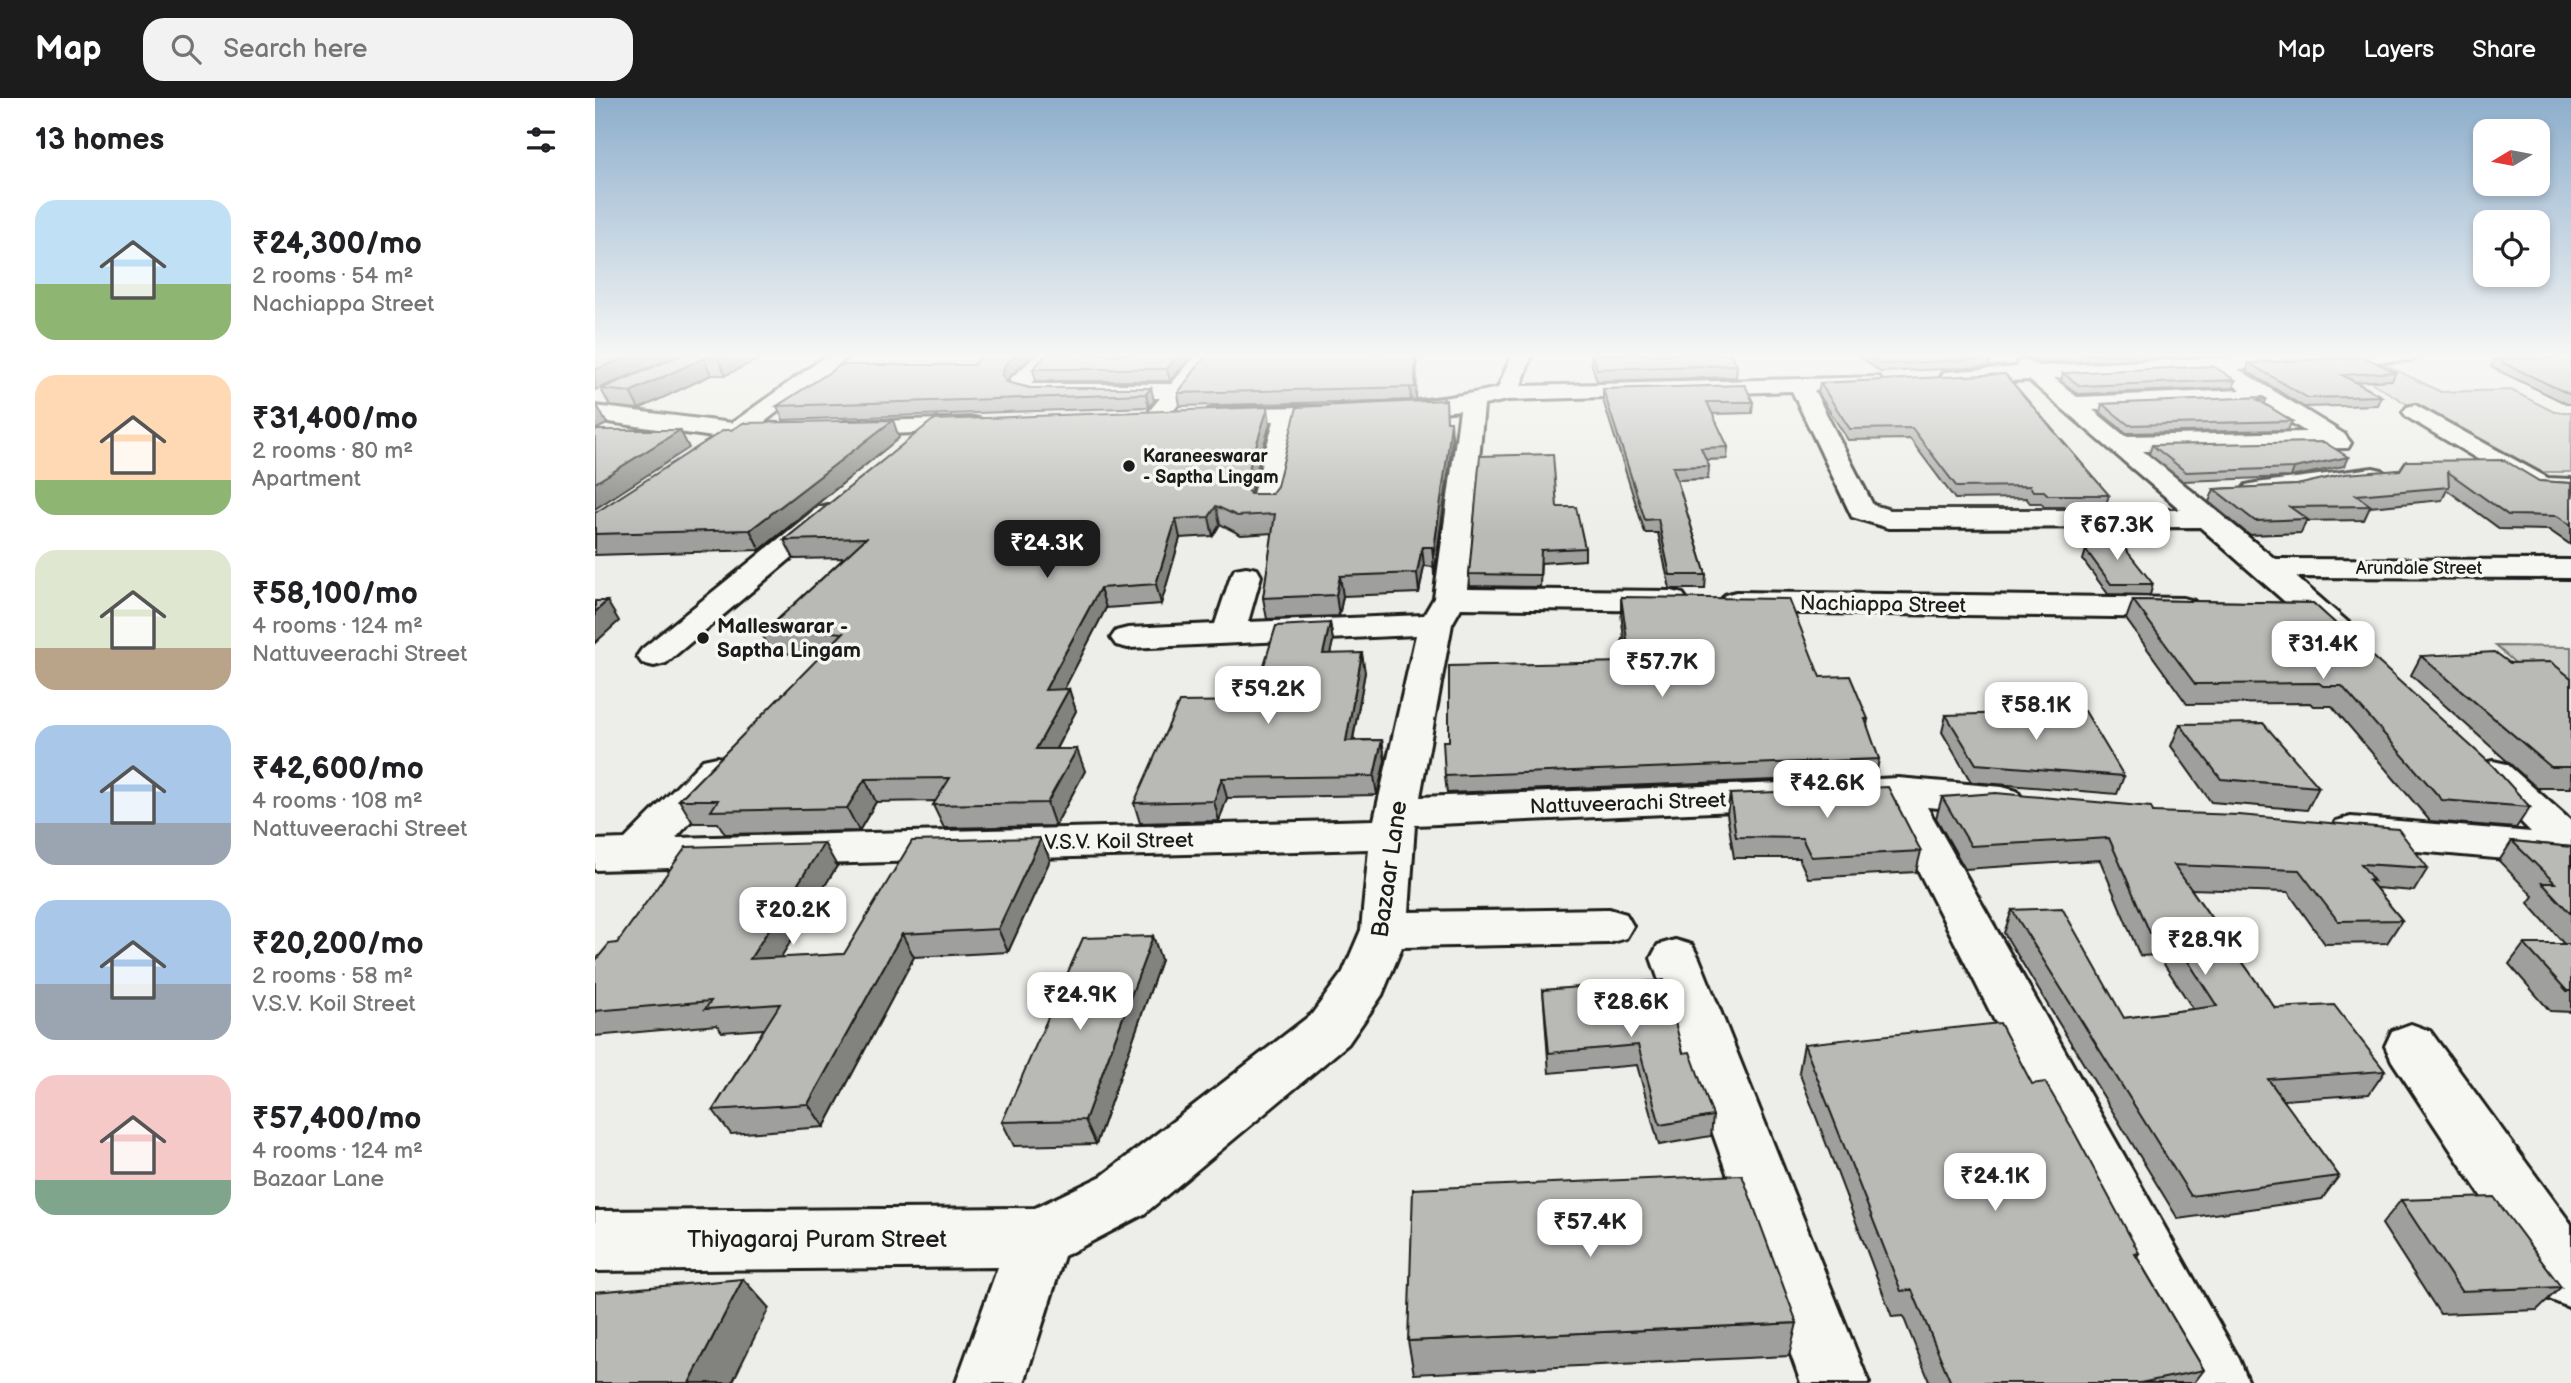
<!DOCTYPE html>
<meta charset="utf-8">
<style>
:root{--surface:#fff;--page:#f2f2f2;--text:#202124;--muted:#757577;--accent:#1c1c1c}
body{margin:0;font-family:"Balsamiq Sans",sans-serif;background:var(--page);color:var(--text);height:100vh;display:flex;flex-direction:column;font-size:26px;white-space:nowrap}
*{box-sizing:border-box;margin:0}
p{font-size:23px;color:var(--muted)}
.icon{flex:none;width:38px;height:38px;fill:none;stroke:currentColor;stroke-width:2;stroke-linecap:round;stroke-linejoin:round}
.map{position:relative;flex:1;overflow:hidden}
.drawer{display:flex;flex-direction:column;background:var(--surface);width:595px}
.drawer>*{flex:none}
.needle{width:46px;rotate:260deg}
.tools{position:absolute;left:1878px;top:21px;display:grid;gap:14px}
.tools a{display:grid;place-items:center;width:77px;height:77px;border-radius:14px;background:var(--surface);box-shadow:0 4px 10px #0003;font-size:35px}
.price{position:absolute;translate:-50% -60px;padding:0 16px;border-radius:14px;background:#fff;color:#222;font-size:23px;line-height:46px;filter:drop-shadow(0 2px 4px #0008)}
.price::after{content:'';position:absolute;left:50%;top:42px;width:21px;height:16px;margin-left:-10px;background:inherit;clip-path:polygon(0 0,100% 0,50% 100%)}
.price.selected{background:var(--accent);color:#fff}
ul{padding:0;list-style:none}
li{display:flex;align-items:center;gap:21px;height:175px;padding:0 35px}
li span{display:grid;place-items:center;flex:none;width:196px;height:140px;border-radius:21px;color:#555}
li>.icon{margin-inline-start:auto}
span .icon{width:84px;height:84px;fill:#fffc;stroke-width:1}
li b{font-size:30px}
h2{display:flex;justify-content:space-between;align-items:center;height:84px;padding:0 35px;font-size:30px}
header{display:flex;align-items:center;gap:42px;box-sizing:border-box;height:98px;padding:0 35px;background:var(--accent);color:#fff}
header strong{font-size:33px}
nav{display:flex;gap:38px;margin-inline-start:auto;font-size:24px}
.search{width:490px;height:63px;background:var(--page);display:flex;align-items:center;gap:18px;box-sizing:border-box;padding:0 24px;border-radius:21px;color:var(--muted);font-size:26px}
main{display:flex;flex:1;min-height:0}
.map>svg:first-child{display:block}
.green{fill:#cececb;stroke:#757574;stroke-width:2}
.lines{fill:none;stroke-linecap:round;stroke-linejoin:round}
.minor-casing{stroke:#1c1c1c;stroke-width:6}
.minor{fill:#f6f6f2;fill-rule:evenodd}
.wall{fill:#9f9f9d;stroke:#1c1c1c;stroke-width:2}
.shaded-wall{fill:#82827f;stroke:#1c1c1c;stroke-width:2}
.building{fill:#b9b9b6;stroke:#1c1c1c;stroke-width:2}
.poi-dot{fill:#1c1c1c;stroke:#f6f6f2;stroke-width:2.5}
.labels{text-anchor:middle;stroke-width:7;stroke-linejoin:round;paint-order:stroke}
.far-poi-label{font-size:18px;font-weight:bold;fill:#1c1c1c;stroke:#f6f6f2;text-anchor:start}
.far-street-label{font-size:18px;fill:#1c1c1c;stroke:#f6f6f2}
.street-label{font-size:21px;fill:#1c1c1c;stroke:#f6f6f2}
.poi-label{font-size:21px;font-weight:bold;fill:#1c1c1c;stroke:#f6f6f2;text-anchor:start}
.near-street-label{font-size:24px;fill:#1c1c1c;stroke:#f6f6f2}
</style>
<header>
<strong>Map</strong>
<div class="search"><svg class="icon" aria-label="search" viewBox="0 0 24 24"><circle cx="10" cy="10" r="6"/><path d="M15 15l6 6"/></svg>Search here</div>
<nav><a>Map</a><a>Layers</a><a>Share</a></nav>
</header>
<main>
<section class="drawer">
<h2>13 homes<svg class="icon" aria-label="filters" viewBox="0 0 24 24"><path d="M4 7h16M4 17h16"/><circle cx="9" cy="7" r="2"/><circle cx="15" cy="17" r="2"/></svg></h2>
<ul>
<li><span style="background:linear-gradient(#bfe0f5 60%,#8fb573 0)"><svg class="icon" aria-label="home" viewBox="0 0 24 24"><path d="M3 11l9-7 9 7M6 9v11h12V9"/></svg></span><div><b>₹24,300/mo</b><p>2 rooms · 54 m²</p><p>Nachiappa Street</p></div></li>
<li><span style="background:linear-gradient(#ffd9b3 75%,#8fb573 0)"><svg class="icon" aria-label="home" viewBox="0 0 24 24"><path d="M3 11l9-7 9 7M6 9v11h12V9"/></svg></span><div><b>₹31,400/mo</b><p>2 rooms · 80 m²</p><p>Apartment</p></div></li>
<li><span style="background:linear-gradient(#dfe7d0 70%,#b9a48a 0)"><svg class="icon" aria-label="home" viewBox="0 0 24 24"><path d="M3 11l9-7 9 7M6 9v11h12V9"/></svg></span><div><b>₹58,100/mo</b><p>4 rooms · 124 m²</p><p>Nattuveerachi Street</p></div></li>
<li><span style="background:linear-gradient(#a9c7e8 70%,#9aa5b1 0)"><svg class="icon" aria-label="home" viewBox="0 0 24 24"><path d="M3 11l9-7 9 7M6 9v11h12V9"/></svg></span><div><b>₹42,600/mo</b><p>4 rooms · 108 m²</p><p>Nattuveerachi Street</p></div></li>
<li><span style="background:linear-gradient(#a9c7e8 60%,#9aa5b1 0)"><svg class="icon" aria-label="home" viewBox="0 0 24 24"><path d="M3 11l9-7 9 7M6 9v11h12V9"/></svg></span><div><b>₹20,200/mo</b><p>2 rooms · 58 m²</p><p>V.S.V. Koil Street</p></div></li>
<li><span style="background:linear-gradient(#f6c9c9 75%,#7fa58c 0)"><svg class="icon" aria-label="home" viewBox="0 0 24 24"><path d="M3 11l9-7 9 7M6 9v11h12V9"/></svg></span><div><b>₹57,400/mo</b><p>4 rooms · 124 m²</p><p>Bazaar Lane</p></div></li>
</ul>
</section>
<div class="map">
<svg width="1976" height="1285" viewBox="0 0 1976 1285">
<rect width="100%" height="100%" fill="#edede9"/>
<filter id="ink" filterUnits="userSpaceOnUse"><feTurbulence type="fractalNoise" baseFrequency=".0143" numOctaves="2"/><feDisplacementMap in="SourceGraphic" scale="14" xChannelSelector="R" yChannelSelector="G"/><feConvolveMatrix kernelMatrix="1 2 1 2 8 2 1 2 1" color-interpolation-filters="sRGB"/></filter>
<g filter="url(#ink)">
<g class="green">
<polygon points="1773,258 1846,294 1916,292 1959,314 1976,314 1976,374 1924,374 1738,261"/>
<polygon points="1901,548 1976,549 1976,614"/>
</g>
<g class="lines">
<g class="minor-casing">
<g id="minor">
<polygon points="234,256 257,256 168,325 195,327 198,332 195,337 139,342 0,322 0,308 137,325"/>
<polygon points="443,256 465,256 436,285 439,286 576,286 602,256 623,256 575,317 559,317 555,312 565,300 439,300 416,294 413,289 416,280"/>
<path d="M917 256H937L926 288 1284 279 1287 284 1284 289 1276 291 1219 292 1278 407 1295 412H1586L1434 282 1357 286 1346 279 1349 274 1421 269 1423 263 1431 262 1444 268 1696 256H1827L1817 262 1643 271 1749 336 1756 345 1753 350 1548 353 1680 461 1976 462V480L1701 479 1763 533 1768 540 1763 547 1751 550 1739 547 1605 429 1293 430 1257 419 1197 293 912 302 889 307 872 491 1077 493 1088 496 1093 503 1088 510 1077 513 866 510 857 526 825 699 1187 685 1202 689 1208 698 1202 707 1187 711 820 727 814 814 1014 811 1031 816 1038 828 1031 840 1014 845 807 849 787 897 753 946 549 1116 469 1158 429 1285H361L403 1169 0 1173V1113L440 1110 507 1078 717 916 748 874 766 832 774 751 0 772V742L30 741 108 662 122 659 136 662 142 671 81 740 779 722 821 537 533 550 521 547 516 540 521 533 533 530 620 526 636 478 640 471 651 469 662 471 666 478 653 524 829 517 839 500 865 312 804 319 703 323 683 406 679 412H659L655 406 679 323 621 324 613 322 609 317 613 312 621 310C715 309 810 311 903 290ZM1616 272 1646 292 1482 299 1459 280ZM1666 305 1711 334 1530 338 1498 312Z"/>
<polygon points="1820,307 1953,380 1976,381 1976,397 1938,394 1812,319 1808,314 1812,309"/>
<polygon points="379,320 387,322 391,327 387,332 250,338 241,336 238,331 241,326 250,324"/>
<polygon points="1778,370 1787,372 1791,378 1787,384 1661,401 1651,399 1647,393 1651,387 1661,385"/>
<polygon points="233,407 243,409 247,415 243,421 71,565 59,568 47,565 42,558 47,551 223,409"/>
<polygon points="1141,494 1588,500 1599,503 1604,510 1599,517 1588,520 1141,514 1130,511 1125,504 1130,497"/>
<polygon points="1898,663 1912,666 1976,723 1976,767 1756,747 1741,743 1735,733 1741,723 1756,719 1936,734 1878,675 1884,666"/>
<polygon points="1303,680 1407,689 1422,693 1428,702 1422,711 1407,715 1332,709 1644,1261 1654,1285 1584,1285 1290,707 1243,709 1229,705 1223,696 1229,687 1243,683"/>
<polygon points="1080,842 1097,847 1104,860 1274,1285 1206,1285 1056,860 1063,847"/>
<polygon points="1816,926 1835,933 1976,1126 1976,1210 1954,1201 1797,963 1790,948 1797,933"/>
</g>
</g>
<use href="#minor" class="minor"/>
</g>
<g class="wall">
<polygon points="89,256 174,256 131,277 116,277 44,311 15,308 6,291"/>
<polygon points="387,256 440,256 414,279 412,284 435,290 556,290 559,303 554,309 188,322 182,308 379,267"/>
<polygon points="452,256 599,256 575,283 441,283 438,271"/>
<polygon points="612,256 822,256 821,302 585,308 583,295"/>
<polygon points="996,256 1135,256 1142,267 1141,279 1002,283 996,264"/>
<polygon points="1262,256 1391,256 1395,261 1393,269 1285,274"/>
<polygon points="1426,256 1679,256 1445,265 1430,259"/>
<polygon points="1976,259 1976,306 1972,306 1896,269 1900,261"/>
<polygon points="1654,265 1801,274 1797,282 1760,284 1786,298 1782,307 1709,309 1652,273"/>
<polygon points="1468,275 1640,282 1638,290 1483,296 1466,283"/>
<polygon points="1225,285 1514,397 1510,409 1449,409 1446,405 1435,405 1431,400 1360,401 1315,341 1253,342 1223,295"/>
<polygon points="1008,291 1158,304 1157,315 1117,316 1133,349 1132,361 1111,362 1114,368 1113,381 1082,382 1111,477 1110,491 1075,491 1063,435 1050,435 1008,302"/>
<polygon points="1671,301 1670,306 1697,323 1693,332 1531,335 1505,314 1507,306"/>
<polygon points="853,323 857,340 854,370 839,478 839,469 829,468 824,495 748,498 744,518 672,521 668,500 678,435 646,437 625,426 618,438 585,440 566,506 511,510 469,591 474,591 481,613 461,651 490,673 460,728 349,730 338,707 341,703 281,704 264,733 130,736 123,725 98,725 84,702 230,554 222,553 178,557 167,536 249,460 199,461 189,442 675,326 655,396 676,396"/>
<polygon points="304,340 165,452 0,457 0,415"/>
<polygon points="1557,347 1749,368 1696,379 1588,383 1554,356"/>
<polygon points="1811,363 1944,383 1976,385 1976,447 1954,432 1905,431 1852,392 1847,402 1775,409 1769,422 1711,423 1706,435 1654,437 1614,404 1619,391 1702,387 1805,372"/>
<polygon points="962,409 990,450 990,462 946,465 945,489 875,488 874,476"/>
<polygon points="1491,452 1558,486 1555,497 1513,496 1488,462"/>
<polygon points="1026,499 1225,579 1273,621 1272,628 1284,661 1281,678 852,695 850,678 1027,564 1027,541 1029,541 1026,515"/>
<polygon points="1538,502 1718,505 1935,709 1921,730 1835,723 1737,608 1718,608 1715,605 1592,606 1531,521"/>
<polygon points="735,525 738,543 735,556 770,574 758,642 787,642 790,662 782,697 632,700 624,723 545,725 539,705 658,603"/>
<polygon points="1826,558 1915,565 1976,580 1976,690 1942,690 1816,577"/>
<polygon points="1351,617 1529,678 1522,696 1376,684 1347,634"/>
<polygon points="1585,626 1724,689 1712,712 1616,704 1576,648"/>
<polygon points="1135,696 1326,753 1321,774 1213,780 1204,760 1139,760 1132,716"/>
<polygon points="1347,699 1558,714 1833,770 1819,793 1780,790 1807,822 1792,845 1730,846 1693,794 1596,791 1680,910 1790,973 1774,996 1688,1002 1744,1078 1727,1101 1583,1121 1409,835 1417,812 1529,920 1598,911 1563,857 1545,858 1505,762 1370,771 1341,720"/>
<polygon points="446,740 455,762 413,854 319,859 229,1029 136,1036 118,1012 169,931 127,934 122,927 0,938 0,863 22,845 242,768 185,860 249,856"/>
<polygon points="1917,743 1976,749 1976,914 1955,913 1914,866 1929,846 1969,846 1933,805 1938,798 1904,763"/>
<polygon points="558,838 566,862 501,1046 419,1048 407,1024"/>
<polygon points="948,892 1088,955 1118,1018 1116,1038 1064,1047 1042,967 954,975"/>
<polygon points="1209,946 1544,1155 1542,1159 1609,1272 1599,1285 1335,1285 1308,1218 1297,1219 1204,974"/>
<polygon points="1806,1102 1966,1189 1942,1212 1845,1216 1787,1126"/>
<polygon points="1202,1225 1194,1258 819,1276 813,1243"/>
</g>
<g class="shaded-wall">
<polygon points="40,256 87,256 0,292 0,272"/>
<polygon points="134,256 174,256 131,277 123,261"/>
<polygon points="422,256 440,256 414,279 411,290 407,277 410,267"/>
<polygon points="585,256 599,256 575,283 572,271"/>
<polygon points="820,256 822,256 821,302 816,303 815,290"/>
<polygon points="109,260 116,277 44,311 35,294"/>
<polygon points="556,290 559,303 554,309 551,296"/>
<polygon points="3,309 12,326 0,332 0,310"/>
<polygon points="673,309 675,326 652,405 649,387"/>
<polygon points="298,322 304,340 165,452 155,432"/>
<polygon points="856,323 857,340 854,370 839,478 838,458"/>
<polygon points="85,332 94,350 0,411 0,385"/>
<polygon points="1753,359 1749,368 1696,379 1699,370"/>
<polygon points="621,408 625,426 618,438 614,419"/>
<polygon points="581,421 585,440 566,506 561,486"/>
<polygon points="827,449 829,468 824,495 822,475"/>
<polygon points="745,478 748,498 744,518 741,497"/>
<polygon points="505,490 511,510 458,613 450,592"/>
<polygon points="12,503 24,523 0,545 0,514"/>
<polygon points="735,525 738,543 731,574 728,556"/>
<polygon points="767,555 770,574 754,662 751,643"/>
<polygon points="474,591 481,613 449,673 441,651"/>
<polygon points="787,642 790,662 782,697 779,678"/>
<polygon points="482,651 490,673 460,728 452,705"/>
<polygon points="627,680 632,700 624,723 619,703"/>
<polygon points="270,681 281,704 264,733 252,710"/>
<polygon points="446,740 455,762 413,854 403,831"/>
<polygon points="229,745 242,768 170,885 155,861"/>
<polygon points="307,836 319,859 229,1029 213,1006"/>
<polygon points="558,838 566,862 501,1046 490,1022"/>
<polygon points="148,1181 174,1210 137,1285 94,1285"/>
</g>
<g class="building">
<polygon points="0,256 40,256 0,272"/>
<polygon points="89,256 134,256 123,261 109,260 35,294 6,291"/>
<polygon points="387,256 422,256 410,267 407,277 411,284 435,290 556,290 551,296 182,308 246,267 379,267"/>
<polygon points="452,256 585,256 572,271 438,271"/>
<polygon points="612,256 820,256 820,289 583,295"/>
<polygon points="997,256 1135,256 1142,267 1002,271"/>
<polygon points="1273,256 1391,256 1395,261 1286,266"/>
<polygon points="1769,259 1801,274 1747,277 1786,298 1713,300 1654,265"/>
<polygon points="1976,259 1976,297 1900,261"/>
<polygon points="1618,268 1640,282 1485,288 1468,275"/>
<polygon points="1410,276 1514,397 1453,397 1449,393 1438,393 1435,388 1362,389 1317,330 1255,331 1225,285"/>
<polygon points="1150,287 1158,304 1112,304 1133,349 1106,350 1114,368 1078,369 1111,477 1075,477 1063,421 1050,422 1008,291"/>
<polygon points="1668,299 1671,301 1663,302 1697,323 1534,327 1507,306"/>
<polygon points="851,302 852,323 856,323 853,352 838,458 837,449 827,449 822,475 745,478 741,497 668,500 680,416 642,418 621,408 614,419 581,421 561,486 505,490 450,592 474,591 441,651 482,651 452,705 338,707 355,680 270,681 252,710 116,713 123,702 84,702 248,535 212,532 167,536 271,440 189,442 338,322 673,309 649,387 655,396 676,396 682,388 702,309"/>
<polygon points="298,322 155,432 0,436 0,415 129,332 136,332 148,325"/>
<polygon points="0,332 85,332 0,385"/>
<polygon points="1729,344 1753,359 1699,370 1591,374 1557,347"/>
<polygon points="958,356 962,409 981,409 990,450 946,452 945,477 874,476 885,358"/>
<polygon points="1909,362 1944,383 1976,385 1976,427 1962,418 1913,417 1853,374 1854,389 1761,397 1776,408 1695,409 1712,421 1660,423 1619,391 1702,387 1749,376 1805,372 1811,363"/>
<polygon points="1516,433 1558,486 1516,486 1491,452"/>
<polygon points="1026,499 1194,501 1225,579 1255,578 1273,621 1270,621 1284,661 850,678 848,643 854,643 854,568 1028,564 1027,541 1032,541"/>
<polygon points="1538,502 1718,505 1898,668 1935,709 1847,702 1747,588 1728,588 1724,585 1600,586"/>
<polygon points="0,503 12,503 0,514"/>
<polygon points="735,525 728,556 767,555 751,643 787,642 779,678 627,680 619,703 539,705 584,604 658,603 681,528"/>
<polygon points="1900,554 1915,565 1956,564 1976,580 1976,669 1956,669 1826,558"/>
<polygon points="1490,613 1529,678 1381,666 1351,617"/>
<polygon points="1668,625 1724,689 1626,681 1585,626"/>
<polygon points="1293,689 1326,753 1216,759 1207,740 1141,739 1135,696"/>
<polygon points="1401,695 1556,709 1558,714 1644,717 1803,731 1833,770 1766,766 1779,783 1774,782 1807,822 1743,823 1704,772 1579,767 1680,910 1739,907 1790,973 1673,981 1744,1078 1596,1098 1417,812 1467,810 1529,920 1622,908 1574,834 1555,835 1514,740 1376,748 1347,699"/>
<polygon points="446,740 403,831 307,836 213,1006 118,1012 185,906 110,911 116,903 0,913 0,863 14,846 22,845 91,749 229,745 155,861 249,856 317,743"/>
<polygon points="1917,743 1976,749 1976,816 1947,785 1960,785"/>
<polygon points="558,838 490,1022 407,1024 488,840"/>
<polygon points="1929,846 1976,846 1976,893 1972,893"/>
<polygon points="1069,882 1088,955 1095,954 1118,1018 1065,1027 1043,947 954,955 948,892"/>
<polygon points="1405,925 1437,986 1450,984 1477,1030 1544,1155 1540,1156 1609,1272 1545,1285 1356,1285 1317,1192 1306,1193 1209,946"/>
<polygon points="1147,1077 1202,1225 813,1243 818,1091"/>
<polygon points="1899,1099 1966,1189 1866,1193 1806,1102"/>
<polygon points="148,1181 94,1285 0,1285 0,1194"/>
</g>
</g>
<linearGradient id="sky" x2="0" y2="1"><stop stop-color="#8daecc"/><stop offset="0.59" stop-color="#f7f7f5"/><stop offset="1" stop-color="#f7f7f5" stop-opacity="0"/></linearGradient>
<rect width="1976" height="436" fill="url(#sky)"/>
<g class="poi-dot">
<circle cx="534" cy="368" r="7"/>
<circle cx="108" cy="540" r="7"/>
</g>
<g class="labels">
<g class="far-poi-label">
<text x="548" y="364">Karaneeswarar<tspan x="548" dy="21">- Saptha Lingam</tspan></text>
</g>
<g class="far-street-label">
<text x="1824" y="476">Arundale Street</text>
</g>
<g class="street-label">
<text transform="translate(1288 506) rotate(1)" y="7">Nachiappa Street</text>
<text transform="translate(1033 705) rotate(-2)" y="7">Nattuveerachi Street</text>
<text transform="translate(524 743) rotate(-1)" y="7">V.S.V. Koil Street</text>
</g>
<g class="poi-label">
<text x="122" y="535">Malleswarar -<tspan x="122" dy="24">Saptha Lingam</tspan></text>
</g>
<g class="near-street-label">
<text transform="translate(794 771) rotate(-82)" y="8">Bazaar Lane</text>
<text x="222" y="1149">Thiyagaraj Puram Street</text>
</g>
</g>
</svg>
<div class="tools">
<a><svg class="needle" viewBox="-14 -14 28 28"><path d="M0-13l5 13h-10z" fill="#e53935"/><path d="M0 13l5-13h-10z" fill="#757577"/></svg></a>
<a><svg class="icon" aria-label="locate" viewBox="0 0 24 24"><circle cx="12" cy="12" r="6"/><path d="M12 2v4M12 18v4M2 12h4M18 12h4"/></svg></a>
</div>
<b class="price" style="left:1522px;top:464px">₹67.3K</b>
<b class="price selected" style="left:452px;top:482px">₹24.3K</b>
<b class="price" style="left:1728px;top:583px">₹31.4K</b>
<b class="price" style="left:1067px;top:601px">₹57.7K</b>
<b class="price" style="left:673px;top:628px">₹59.2K</b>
<b class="price" style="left:1441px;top:644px">₹58.1K</b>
<b class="price" style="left:1232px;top:722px">₹42.6K</b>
<b class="price" style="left:198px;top:849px">₹20.2K</b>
<b class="price" style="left:1610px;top:879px">₹28.9K</b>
<b class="price" style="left:485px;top:934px">₹24.9K</b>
<b class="price" style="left:1036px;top:941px">₹28.6K</b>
<b class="price" style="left:1400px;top:1115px">₹24.1K</b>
<b class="price" style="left:995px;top:1161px">₹57.4K</b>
</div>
</main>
